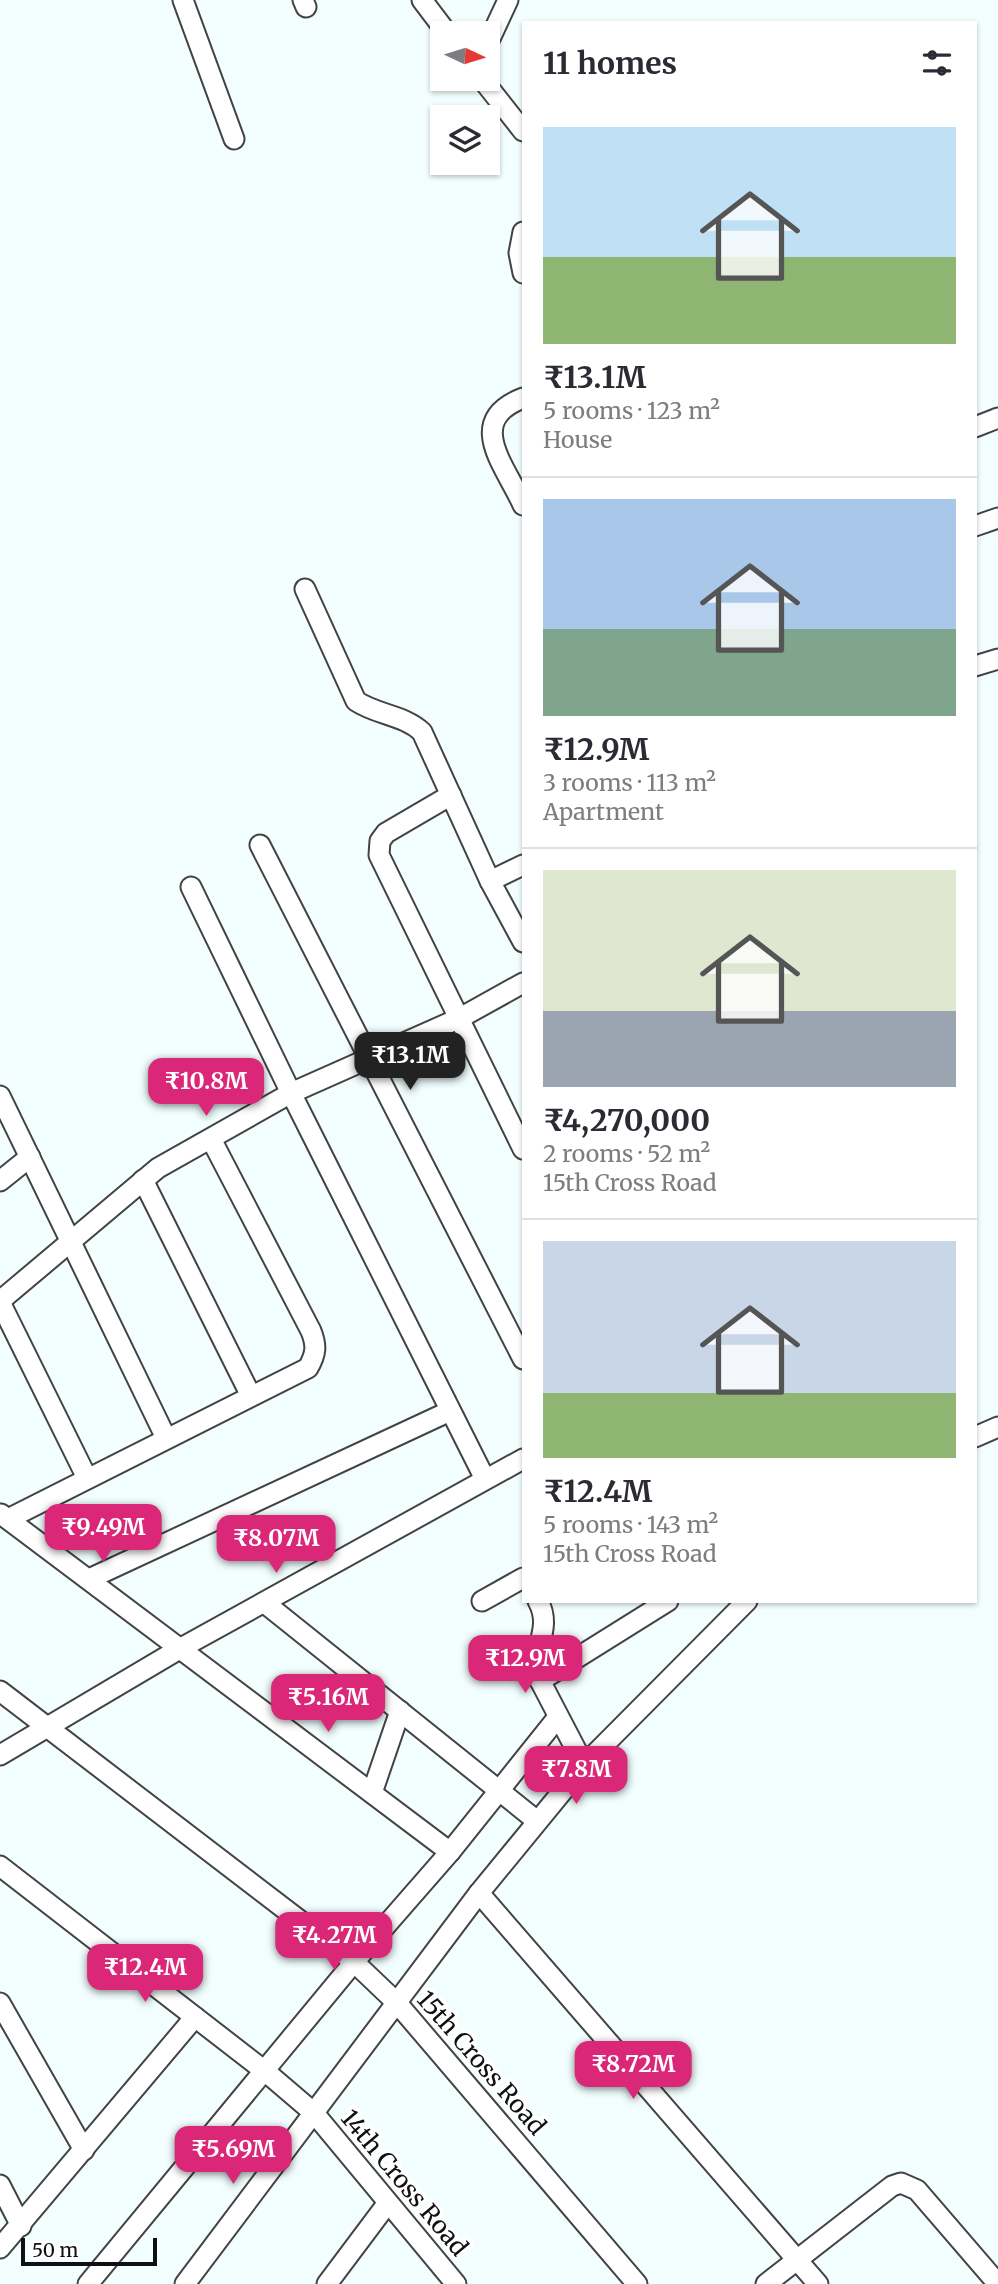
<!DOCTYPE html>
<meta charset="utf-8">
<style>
:root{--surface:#fff;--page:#f2f2f3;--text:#2b2b33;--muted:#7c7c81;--line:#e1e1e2;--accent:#db2777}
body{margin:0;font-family:Merriweather,serif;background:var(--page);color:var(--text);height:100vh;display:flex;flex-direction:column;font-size:26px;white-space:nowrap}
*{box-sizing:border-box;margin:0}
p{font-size:23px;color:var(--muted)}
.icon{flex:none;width:38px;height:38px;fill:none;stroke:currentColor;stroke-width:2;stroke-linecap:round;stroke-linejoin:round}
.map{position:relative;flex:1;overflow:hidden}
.side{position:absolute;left:522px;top:21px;width:455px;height:1582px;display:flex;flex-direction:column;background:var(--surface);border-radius:0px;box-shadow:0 2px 5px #0004}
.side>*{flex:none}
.needle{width:46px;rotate:94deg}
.tools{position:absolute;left:430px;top:21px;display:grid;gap:14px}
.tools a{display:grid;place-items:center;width:70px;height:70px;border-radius:0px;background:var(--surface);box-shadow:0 2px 5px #0004;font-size:35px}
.scale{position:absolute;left:21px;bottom:18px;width:136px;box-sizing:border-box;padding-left:7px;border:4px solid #101010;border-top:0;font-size:19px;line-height:24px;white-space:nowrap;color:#101010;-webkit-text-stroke:5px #fff;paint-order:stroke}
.price{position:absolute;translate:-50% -60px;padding:0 16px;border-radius:14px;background:var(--accent);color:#fff;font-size:23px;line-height:46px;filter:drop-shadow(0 2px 4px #0008)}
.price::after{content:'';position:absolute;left:50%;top:42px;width:21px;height:16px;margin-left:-10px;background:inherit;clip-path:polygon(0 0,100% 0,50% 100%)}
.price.active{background:#222;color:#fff}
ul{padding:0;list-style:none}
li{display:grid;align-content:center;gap:14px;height:371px;padding:0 21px}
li+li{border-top:2px solid var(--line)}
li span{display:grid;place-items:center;height:217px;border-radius:0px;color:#555}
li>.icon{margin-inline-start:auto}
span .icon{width:126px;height:126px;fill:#fffc;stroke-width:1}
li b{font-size:30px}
h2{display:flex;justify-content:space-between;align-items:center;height:84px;padding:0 21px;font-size:30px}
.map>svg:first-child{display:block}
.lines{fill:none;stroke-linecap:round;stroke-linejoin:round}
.street-casing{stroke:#434343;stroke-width:23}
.street{stroke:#fff;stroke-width:19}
.labels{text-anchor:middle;stroke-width:7;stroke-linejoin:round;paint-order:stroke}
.street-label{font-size:24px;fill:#101010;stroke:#fff}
</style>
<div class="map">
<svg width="998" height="2284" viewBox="0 0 998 2284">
<rect width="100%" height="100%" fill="#f3ffff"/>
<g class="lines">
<g class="street-casing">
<g id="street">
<polyline points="183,0 234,139"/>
<polyline points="303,0 306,7"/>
<polyline points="422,0 447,33"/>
<polyline points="488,43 508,0"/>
<polyline points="482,79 523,131"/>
<polyline points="523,232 519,253 523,273"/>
<path d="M523 398C464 421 505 465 523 505"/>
<polyline points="975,427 998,418"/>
<polyline points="975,526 998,518"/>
<path d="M305 589 356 701C377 715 404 715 422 732L490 881 523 942"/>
<polyline points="975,666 998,659"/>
<polyline points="451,795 386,833 380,841 379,855 523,1149"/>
<polyline points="260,845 523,1359"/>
<polyline points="490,881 523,865"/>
<polyline points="0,1096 166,1438"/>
<polyline points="143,1180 251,1396"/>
<polyline points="0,1181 30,1157"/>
<polyline points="0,1301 158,1168 291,1093 191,887"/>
<polyline points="0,1302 87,1478"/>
<polyline points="975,1437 998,1427"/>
<polyline points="485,1479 291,1093 460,1018 523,983"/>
<polyline points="1,1514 450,1852"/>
<path d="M8 1519 308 1368C316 1354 317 1346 311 1331L211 1139"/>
<polyline points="89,1579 450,1411"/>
<polyline points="482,1601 523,1578"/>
<path d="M538 1601C552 1626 535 1646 535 1671L584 1765"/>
<polyline points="266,1604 537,1821"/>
<polyline points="540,1681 668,1601"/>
<polyline points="0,1691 354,1962 397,2003 637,2284"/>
<polyline points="0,1755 181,1648 523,1459"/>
<polyline points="372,1793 400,1711"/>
<polyline points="0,1866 266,2072 314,2113 456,2284"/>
<polyline points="479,1893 818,2284"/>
<polyline points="0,2003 84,2150"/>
<polyline points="0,2185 21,2226"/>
<polyline points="0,2248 195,2017"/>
<polyline points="88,2284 354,1962 450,1852 558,1717"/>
<polyline points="185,2284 479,1893 584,1765 747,1601"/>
<polyline points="327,2284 387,2204"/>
<polyline points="766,2284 892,2186 901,2183 917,2190 998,2284"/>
</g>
</g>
<use href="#street" class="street"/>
</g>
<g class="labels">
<g class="street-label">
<text transform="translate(481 2063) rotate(49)" y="8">15th Cross Road</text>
<text transform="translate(404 2183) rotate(50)" y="8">14th Cross Road</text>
</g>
</g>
</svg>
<div class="tools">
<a><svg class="needle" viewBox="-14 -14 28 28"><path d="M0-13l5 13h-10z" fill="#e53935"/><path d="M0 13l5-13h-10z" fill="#7c7c81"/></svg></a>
<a><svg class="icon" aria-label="layers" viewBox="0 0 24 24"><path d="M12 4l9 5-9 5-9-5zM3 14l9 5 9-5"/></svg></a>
</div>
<div class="scale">50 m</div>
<b class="price active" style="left:410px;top:1092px">₹13.1M</b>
<b class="price" style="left:206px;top:1118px">₹10.8M</b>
<b class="price" style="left:103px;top:1564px">₹9.49M</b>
<b class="price" style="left:276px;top:1575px">₹8.07M</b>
<b class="price" style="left:525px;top:1695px">₹12.9M</b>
<b class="price" style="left:328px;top:1734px">₹5.16M</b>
<b class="price" style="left:576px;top:1806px">₹7.8M</b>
<b class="price" style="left:334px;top:1972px">₹4.27M</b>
<b class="price" style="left:145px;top:2004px">₹12.4M</b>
<b class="price" style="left:633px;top:2101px">₹8.72M</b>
<b class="price" style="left:233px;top:2186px">₹5.69M</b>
<section class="side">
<h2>11 homes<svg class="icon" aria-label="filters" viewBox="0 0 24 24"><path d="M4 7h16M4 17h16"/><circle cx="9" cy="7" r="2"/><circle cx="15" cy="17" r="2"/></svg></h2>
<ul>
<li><span style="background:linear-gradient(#bfe0f5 60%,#8fb573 0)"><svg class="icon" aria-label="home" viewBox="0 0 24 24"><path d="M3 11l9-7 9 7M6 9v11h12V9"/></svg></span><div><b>₹13.1M</b><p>5 rooms · 123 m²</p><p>House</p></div></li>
<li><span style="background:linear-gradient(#a9c7e8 60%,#7fa58c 0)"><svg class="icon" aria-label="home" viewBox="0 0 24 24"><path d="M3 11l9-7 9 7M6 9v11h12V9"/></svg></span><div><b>₹12.9M</b><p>3 rooms · 113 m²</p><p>Apartment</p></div></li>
<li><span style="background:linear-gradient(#dfe7d0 65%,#9aa5b1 0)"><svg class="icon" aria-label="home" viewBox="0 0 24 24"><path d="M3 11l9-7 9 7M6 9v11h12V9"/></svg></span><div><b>₹4,270,000</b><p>2 rooms · 52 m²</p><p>15th Cross Road</p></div></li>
<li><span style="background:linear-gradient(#c9d6e8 70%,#8fb573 0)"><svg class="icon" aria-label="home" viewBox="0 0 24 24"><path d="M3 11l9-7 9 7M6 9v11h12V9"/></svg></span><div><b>₹12.4M</b><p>5 rooms · 143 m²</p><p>15th Cross Road</p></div></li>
</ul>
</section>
</div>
